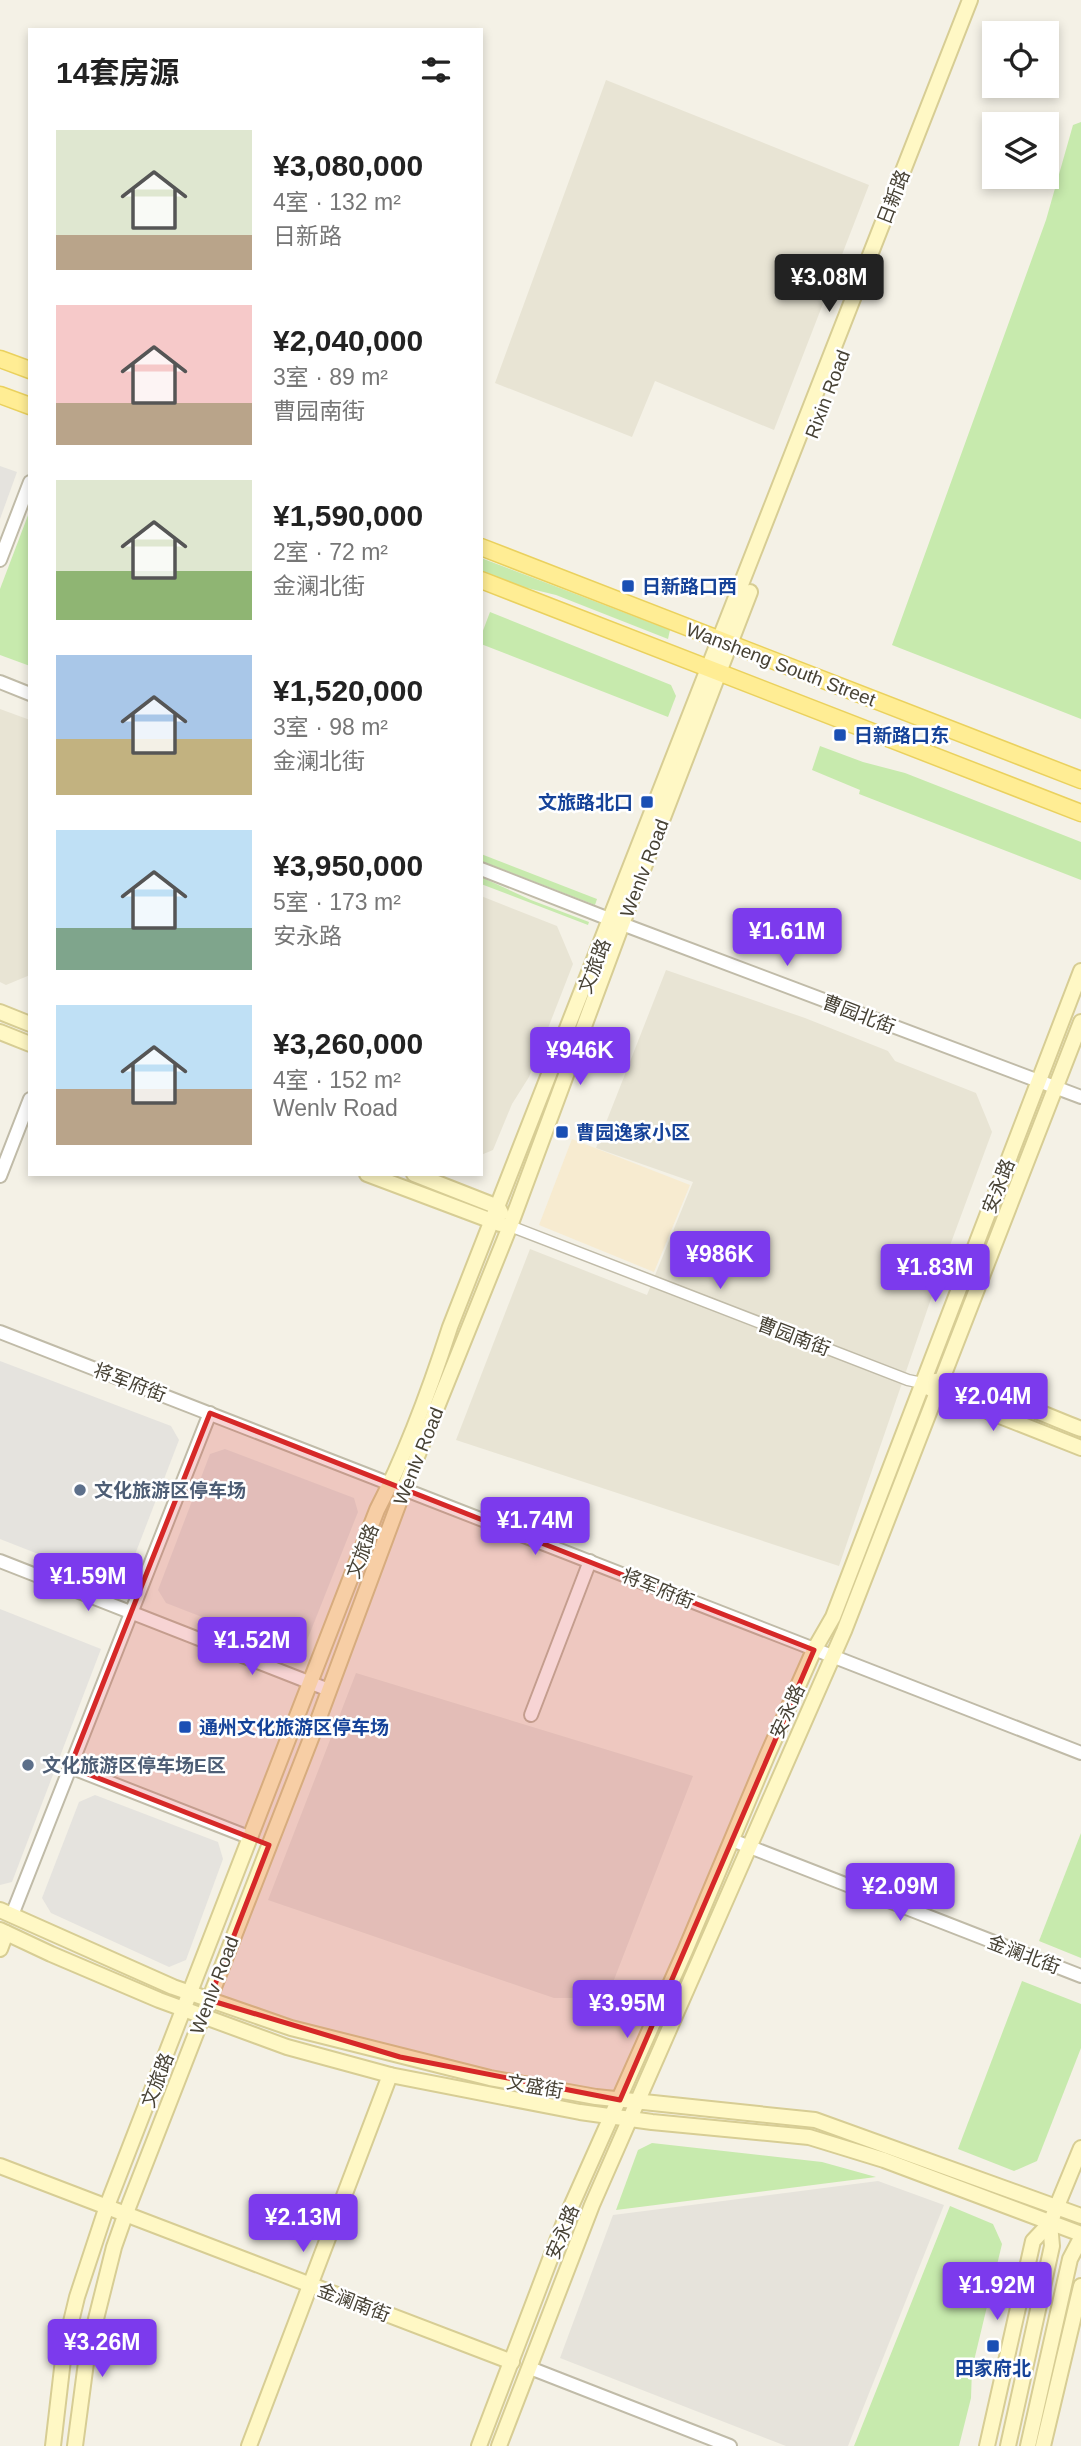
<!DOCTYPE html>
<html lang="zh">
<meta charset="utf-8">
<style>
:root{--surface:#fff;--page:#f2f2f2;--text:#222;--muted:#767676;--accent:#7c3aed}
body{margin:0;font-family:Helvetica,"Noto Sans SC",sans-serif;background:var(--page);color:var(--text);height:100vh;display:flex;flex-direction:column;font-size:26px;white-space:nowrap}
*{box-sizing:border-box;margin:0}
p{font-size:23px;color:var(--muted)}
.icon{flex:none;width:38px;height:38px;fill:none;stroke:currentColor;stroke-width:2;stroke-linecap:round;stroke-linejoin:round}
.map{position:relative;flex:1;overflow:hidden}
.sheet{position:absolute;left:28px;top:28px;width:455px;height:1148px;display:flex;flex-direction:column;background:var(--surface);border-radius:0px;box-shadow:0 4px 10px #0003}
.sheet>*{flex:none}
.tools{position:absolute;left:982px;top:21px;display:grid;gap:14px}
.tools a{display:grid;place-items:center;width:77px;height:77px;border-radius:0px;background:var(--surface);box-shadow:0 4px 10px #0003;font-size:35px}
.price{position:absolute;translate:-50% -60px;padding:0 16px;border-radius:7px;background:var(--accent);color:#fff;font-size:23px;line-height:46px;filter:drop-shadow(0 2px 4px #0008)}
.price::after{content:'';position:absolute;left:50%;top:42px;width:21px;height:16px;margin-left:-10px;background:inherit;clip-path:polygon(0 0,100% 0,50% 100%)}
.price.on{background:#222;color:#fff}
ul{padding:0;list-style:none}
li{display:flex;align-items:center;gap:21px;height:175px;padding:0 28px}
li span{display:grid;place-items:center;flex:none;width:196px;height:140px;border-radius:0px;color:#555}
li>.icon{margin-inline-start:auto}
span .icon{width:84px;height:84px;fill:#fffc;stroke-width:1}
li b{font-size:30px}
h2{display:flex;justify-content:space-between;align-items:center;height:84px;padding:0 28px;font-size:30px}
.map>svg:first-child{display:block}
.residential{fill:#e8e4d4}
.commercial{fill:#f7ebd0}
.industrial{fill:#e6e3db}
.green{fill:#c7eaad}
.parking{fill:#e5e3de}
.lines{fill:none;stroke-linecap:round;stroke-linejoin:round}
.minor-casing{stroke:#c0bba8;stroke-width:13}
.tertiary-casing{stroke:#c0bba8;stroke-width:16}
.secondary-casing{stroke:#d7cd94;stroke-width:18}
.primary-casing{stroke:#ead15e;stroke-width:19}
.minor{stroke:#fff;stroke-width:10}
.tertiary{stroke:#fff;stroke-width:12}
.secondary{stroke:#fff8c5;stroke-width:14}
.primary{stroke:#ffed94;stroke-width:16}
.marked{fill:#d62828;fill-opacity:0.2;stroke:#d62828;stroke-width:5;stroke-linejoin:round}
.transit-dot{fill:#1a4fb4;stroke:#fff;stroke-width:2.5}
.service-dot{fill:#5c6f8a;stroke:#fff;stroke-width:2.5}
.labels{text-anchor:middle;stroke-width:5;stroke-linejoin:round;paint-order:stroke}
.street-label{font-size:19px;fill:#474235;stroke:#fff}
.transit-label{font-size:19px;font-weight:bold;fill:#164399;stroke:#fff;text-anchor:start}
.service-label{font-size:19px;font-weight:bold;fill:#4e5e75;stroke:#fff;text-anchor:start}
</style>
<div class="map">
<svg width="1081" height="2446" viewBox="0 0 1081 2446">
<rect width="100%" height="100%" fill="#f4f1e6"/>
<g class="residential">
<polygon points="606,80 869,185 774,430 655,381 632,437 495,383"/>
<polygon points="0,709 30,720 30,975 6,985 0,982"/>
<polygon points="481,896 557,926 573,964 529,1077 512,1104 493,1150 481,1155"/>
<polygon points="666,970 805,1018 888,1051 895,1061 976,1093 992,1132 942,1267 839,1566 456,1440 530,1249 647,1295 693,1182 596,1148"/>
</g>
<polygon class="commercial" points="572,1139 690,1185 654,1272 539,1225"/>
<g class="industrial">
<polygon points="356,1673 693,1776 605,2003 589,1998 554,1998 268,1900"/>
<polygon points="878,2181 944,2205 848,2446 786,2446 560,2358 613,2215"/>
</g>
<g class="green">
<polygon points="1081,122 1081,719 892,645 1046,220 1073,125"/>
<polygon points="30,510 30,666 0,655 0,589"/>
<polygon points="481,558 670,630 668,639 556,595 523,587 481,571"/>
<polygon points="490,612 671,685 676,696 668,717 481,644 481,636"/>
<polygon points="820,746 863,762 905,773 1081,842 1081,880 859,794 860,790 812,770"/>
<polygon points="481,854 597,899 595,905 481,861"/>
<polygon points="481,877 531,900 589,922 588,925 481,884"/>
<polygon points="1081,1833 1081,1958 1039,1941"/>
<polygon points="1022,1981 1081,2004 1081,2048 1037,2161 1014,2171 958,2149"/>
<polygon points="652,2143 822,2162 876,2177 616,2210 638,2150"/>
<polygon points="950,2206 993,2224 1002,2244 972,2369 971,2398 959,2446 854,2446"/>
</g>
<g class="parking">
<polygon points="0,466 17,472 0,519"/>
<polygon points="0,1361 171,1426 179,1440 126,1578 112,1583 0,1539"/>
<polygon points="225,1449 354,1498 358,1512 304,1648 292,1652 166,1603 158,1590 210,1454"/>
<polygon points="0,1609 101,1649 12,1882 0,1885"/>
<polygon points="95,1795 218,1842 223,1859 186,1960 169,1967 51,1913 42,1898 79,1802"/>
</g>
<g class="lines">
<g class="minor-casing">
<polyline id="minor" points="510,1226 908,1380 922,1383"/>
</g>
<g class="tertiary-casing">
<g id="tertiary">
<polyline points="0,560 30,482"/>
<polyline points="0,682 30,694"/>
<polyline points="481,869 622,924 1081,1097"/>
<polyline points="0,1176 30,1099"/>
<polyline points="0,1332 1081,1753"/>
<polyline points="0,1561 329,1690"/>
<polyline points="531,1715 590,1561"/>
<polyline points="70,1767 251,1838"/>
<polyline points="732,1840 1081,1976"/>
<polyline points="12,1915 210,1413"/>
<polyline points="530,2368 730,2446"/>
</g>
</g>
<g class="secondary-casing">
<g id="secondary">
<polyline points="0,1012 30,1024"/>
<polyline points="0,1032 30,1044"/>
<polyline points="367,1174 500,1224"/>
<polyline points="414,1174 498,1207 501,1213"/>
<path d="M934 1381C958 1376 1052 1418 1081 1429"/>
<polyline points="929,1388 1081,1448"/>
<polyline points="0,1910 173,1987 291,2028 490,2078 596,2097 815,2120 1081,2216"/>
<polyline points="0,1930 51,1954 159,2000 287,2047 390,2075 580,2112 652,2122 809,2137 884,2160 1081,2234"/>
<polyline points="0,1949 6,1933"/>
<polyline points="0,2166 512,2362"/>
<path d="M53 2446 64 2351 77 2297 107 2206 377 1510C407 1452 430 1389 450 1327L970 0"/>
<polyline points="75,2446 87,2355 114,2247 126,2213 317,1723 404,1489 510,1226 622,924 750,592"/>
<polyline points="249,2446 390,2075"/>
<polyline points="479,2446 565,2220 685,1951 767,1756 814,1650 833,1617 1081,971"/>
<polyline points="499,2446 592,2205 844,1631 1081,1022"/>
<polyline points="987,2446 1033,2241 1050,2223"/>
<polyline points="1008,2446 1052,2246 1050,2223 1081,2148"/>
<polyline points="1028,2446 1070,2259 1081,2238"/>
<polyline points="1043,2446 1081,2286"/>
</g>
</g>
<g class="primary-casing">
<g id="primary">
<polyline points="0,359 30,370"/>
<polyline points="0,395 30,406"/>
<polyline points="481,547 1081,780"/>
<polyline points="481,580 1081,813"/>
</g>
</g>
<use href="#minor" class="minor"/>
<use href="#tertiary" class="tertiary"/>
<use href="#secondary" class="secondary"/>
<use href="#primary" class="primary"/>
</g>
<path class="marked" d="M210 1413 814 1650 620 2100 400 2057 209 2000 269 1845 70 1767Z"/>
<g class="transit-dot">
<rect x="621" y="579" width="14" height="14" rx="3.5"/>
<rect x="833" y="728" width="14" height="14" rx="3.5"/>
<rect x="640" y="795" width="14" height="14" rx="3.5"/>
<rect x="555" y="1125" width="14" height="14" rx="3.5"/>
<rect x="178" y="1720" width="14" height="14" rx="3.5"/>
<rect x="986" y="2339" width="14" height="14" rx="3.5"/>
</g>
<g class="service-dot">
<circle cx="80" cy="1490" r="7"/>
<circle cx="28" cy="1765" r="7"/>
</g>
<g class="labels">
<g class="street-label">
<text transform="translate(893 197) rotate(-69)" y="7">日新路</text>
<text transform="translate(827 394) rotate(-69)" y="7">Rixin Road</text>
<text transform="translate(781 664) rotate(21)" y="7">Wansheng South Street</text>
<text transform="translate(644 868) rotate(-69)" y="7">Wenlv Road</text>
<text transform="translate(594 966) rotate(-69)" y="7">文旅路</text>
<text transform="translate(859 1014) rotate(21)" y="7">曹园北街</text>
<text transform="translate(998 1186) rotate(-69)" y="7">安永路</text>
<text transform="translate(794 1336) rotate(21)" y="7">曹园南街</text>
<text transform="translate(130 1382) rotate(21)" y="7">将军府街</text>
<text transform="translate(418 1456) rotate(-68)" y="7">Wenlv Road</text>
<text transform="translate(362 1551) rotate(-69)" y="7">文旅路</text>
<text transform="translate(658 1588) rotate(22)" y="7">将军府街</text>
<text transform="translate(787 1711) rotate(-66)" y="7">安永路</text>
<text transform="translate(1024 1954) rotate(21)" y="7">金澜北街</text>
<text transform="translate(214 1985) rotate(-69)" y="7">Wenlv Road</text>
<text transform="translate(157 2080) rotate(-69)" y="7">文旅路</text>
<text transform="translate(535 2086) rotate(10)" y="7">文盛街</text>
<text transform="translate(562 2232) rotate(-68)" y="7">安永路</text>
<text transform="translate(354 2302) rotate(21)" y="7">金澜南街</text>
</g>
<g class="transit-label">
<text x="642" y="593">日新路口西</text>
<text x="854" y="742">日新路口东</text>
<text x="633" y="809" text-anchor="end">文旅路北口</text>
<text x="576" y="1139">曹园逸家小区</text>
<text x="199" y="1734">通州文化旅游区停车场</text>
<text x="993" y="2375" text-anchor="middle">田家府北</text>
</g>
<g class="service-label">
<text x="94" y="1497">文化旅游区停车场</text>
<text x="42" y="1772">文化旅游区停车场E区</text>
</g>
</g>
</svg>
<div class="tools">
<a><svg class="icon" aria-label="locate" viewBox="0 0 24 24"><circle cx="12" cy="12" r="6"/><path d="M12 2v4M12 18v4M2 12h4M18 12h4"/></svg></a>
<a><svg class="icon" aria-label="layers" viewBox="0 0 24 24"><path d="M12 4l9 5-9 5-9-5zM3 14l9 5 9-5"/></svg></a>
</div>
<b class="price on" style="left:829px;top:314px">¥3.08M</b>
<b class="price" style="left:787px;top:968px">¥1.61M</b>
<b class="price" style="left:580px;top:1087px">¥946K</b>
<b class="price" style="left:720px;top:1291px">¥986K</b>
<b class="price" style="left:935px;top:1304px">¥1.83M</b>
<b class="price" style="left:993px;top:1433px">¥2.04M</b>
<b class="price" style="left:535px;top:1557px">¥1.74M</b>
<b class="price" style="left:88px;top:1613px">¥1.59M</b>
<b class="price" style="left:252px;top:1677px">¥1.52M</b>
<b class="price" style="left:900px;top:1923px">¥2.09M</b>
<b class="price" style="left:627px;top:2040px">¥3.95M</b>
<b class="price" style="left:303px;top:2254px">¥2.13M</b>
<b class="price" style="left:997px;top:2322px">¥1.92M</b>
<b class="price" style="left:102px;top:2379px">¥3.26M</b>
<section class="sheet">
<h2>14套房源<svg class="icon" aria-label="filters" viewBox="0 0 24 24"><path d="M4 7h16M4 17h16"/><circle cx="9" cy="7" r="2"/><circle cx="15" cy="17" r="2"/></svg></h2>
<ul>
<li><span style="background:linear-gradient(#dfe7d0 75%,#b9a48a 0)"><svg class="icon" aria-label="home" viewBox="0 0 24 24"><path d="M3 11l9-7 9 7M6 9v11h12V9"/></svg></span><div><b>¥3,080,000</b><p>4室 · 132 m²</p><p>日新路</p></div></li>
<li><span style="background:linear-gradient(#f6c9c9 70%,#b9a48a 0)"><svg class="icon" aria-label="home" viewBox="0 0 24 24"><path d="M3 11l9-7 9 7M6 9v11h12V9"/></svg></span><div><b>¥2,040,000</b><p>3室 · 89 m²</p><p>曹园南街</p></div></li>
<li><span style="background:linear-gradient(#dfe7d0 65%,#8fb573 0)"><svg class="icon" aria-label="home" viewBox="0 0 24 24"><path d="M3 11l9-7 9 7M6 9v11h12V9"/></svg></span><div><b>¥1,590,000</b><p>2室 · 72 m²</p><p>金澜北街</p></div></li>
<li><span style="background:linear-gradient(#a9c7e8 60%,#c2b280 0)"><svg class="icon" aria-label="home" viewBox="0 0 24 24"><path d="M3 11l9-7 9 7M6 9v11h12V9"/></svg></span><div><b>¥1,520,000</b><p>3室 · 98 m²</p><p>金澜北街</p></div></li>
<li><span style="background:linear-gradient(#bfe0f5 70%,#7fa58c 0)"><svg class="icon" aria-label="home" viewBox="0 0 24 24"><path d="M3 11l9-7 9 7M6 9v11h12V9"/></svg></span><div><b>¥3,950,000</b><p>5室 · 173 m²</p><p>安永路</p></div></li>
<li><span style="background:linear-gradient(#bfe0f5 60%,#b9a48a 0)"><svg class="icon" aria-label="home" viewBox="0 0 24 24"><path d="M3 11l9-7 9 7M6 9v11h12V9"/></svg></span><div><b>¥3,260,000</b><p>4室 · 152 m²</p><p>Wenlv Road</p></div></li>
</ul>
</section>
</div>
